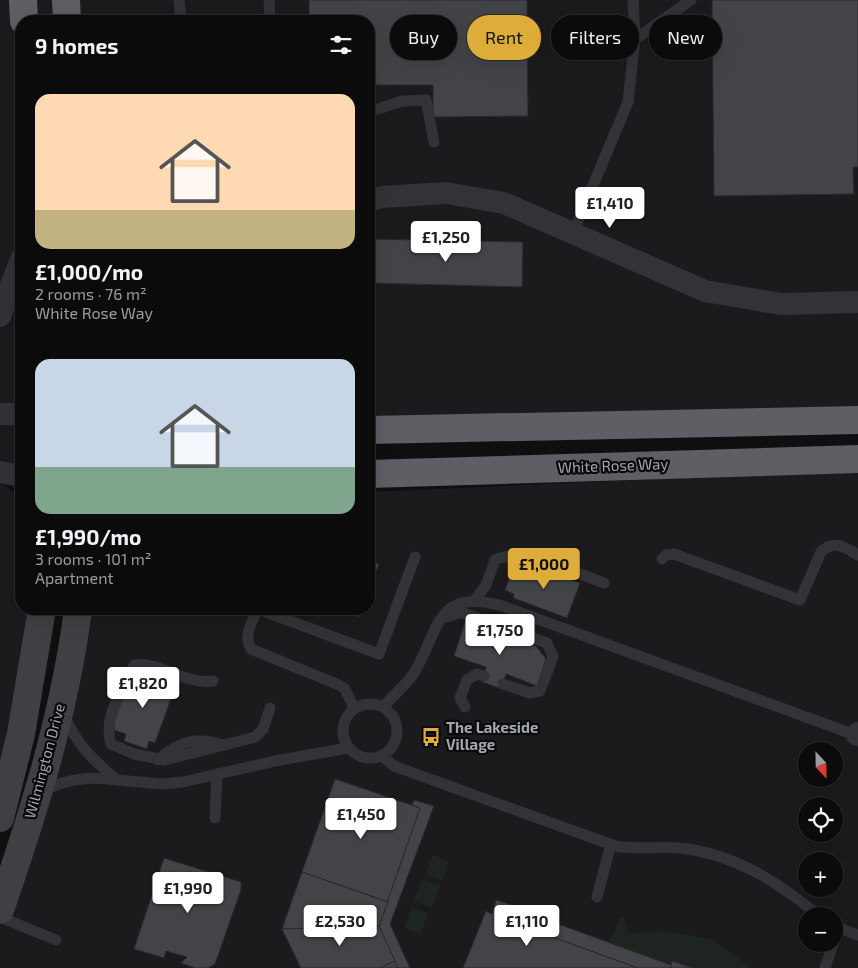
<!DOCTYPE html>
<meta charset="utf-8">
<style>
:root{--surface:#0b0b0c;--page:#19191a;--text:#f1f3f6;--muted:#9a9b9d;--line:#2b2b2d;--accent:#deac39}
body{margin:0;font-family:"Exo 2",sans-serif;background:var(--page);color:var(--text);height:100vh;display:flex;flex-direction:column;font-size:19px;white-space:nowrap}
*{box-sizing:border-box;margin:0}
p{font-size:16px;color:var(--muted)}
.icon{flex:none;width:28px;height:28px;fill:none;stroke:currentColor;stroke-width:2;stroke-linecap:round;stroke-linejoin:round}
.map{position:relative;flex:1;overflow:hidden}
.details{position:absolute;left:15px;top:15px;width:360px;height:600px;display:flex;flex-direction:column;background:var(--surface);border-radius:20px;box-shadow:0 5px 20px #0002,0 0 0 1px var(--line)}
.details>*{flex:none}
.hud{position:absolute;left:390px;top:15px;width:392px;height:45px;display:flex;gap:10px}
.needle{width:32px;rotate:158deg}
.fabs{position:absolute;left:798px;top:742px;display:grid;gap:10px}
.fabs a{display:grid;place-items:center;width:45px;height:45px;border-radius:50%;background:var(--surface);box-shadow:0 5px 20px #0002,0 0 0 1px var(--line);font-size:25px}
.price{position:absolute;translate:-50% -42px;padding:0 11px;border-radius:5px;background:#fff;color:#222;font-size:16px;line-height:32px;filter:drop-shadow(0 1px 2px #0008)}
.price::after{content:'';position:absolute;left:50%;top:30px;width:15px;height:11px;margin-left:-8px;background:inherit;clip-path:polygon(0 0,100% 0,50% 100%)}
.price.selected{background:var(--accent);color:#111}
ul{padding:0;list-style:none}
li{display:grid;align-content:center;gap:10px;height:265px;padding:0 20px}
li span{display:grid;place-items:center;height:155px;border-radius:15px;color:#555}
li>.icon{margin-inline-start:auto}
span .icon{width:90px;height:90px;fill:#fffc;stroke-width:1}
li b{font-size:21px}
h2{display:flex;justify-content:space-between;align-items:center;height:60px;padding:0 20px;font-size:21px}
.pill{padding:0 18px;border-radius:22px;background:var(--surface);box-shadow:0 5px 20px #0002,0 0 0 1px var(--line);font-size:18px;line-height:45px}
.pill.selected{background:var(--accent);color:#111}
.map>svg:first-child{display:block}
.built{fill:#1b1b1d;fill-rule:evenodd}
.green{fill:#1e241f}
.building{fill:#434448;stroke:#29292c}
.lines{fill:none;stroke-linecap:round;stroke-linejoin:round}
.lane{stroke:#323337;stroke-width:11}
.street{stroke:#323337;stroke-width:22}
.secondary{stroke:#3f4044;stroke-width:28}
.highway{stroke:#5d5f65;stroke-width:28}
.labels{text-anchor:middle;stroke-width:4.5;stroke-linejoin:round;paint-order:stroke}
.street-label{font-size:15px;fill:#a1a5b0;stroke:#0a0a0b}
.poi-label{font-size:15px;font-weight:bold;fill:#a1a5b0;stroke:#0a0a0b;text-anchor:start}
</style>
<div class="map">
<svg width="858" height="968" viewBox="0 0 858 968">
<rect width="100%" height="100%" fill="#0f0f10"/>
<g class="built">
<polygon points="0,0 858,0 858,420 369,443 369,21 21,21 21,473 0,461"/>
<path d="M858 470V968H0V910L78 609H369V492ZM806 751H834V779H806ZM806 806H834V834H806ZM806 861H834V889H806ZM806 916H834V944H806Z"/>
<polygon points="0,482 21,498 21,609 42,609 0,818"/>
</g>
<g class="green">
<polygon points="433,855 449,862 442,881 425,875"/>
<polygon points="422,880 440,886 432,908 414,901"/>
<polygon points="412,907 428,913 421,934 404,928"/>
<polygon points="620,917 624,919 629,933 667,931 711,939 752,968 693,968 672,961 671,965 610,943"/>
</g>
<g class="building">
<polygon points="309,0 527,0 528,116 433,117 433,85 369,85 369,21 309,21"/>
<polygon points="712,0 858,0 858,167 853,167 854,194 714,196"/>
<polygon points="369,239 523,242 522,287 369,283"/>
<polygon points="369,560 379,564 369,590"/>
<polygon points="528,564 580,583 567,618 513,598 514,594 505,590 511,573 520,576 524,568 526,569"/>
<polygon points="338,609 362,609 359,617"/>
<polygon points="465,622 536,646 546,659 537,686 506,674 502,689 482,682 486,667 454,656"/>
<polygon points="133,670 176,685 155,743 149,741 147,749 124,741 126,734 111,729"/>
<polygon points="335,779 420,808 379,926 398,968 301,968 282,929"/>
<polygon points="335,779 420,808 388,902 302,872"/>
<polygon points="414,800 434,806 390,924 410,968 398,968 379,926 420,808 412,805"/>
<polygon points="164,858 241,882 241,890 215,964 208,968 195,968 181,963 187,957 166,951 164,958 134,949"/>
<polygon points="302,872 388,902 379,926 282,929"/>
<polygon points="496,900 512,905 506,920 638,968 463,968 486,911 492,914"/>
<polygon points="511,907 671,965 670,968 638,968 506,920"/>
<polygon points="379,926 395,961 380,968 301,968 282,929"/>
<polygon points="395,961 398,968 380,968"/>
<polygon points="672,961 693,968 670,968"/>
</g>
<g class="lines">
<g class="lane">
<polyline points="179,0 181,21"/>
<polyline points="269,0 270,21"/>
<polyline points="635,39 691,0"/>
<polyline points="369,112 402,101 426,100 434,142"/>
<polyline points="573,233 628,102 635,39 633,0"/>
<path d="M662 559 666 555 674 554 800 600 821 552C834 539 844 547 858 555"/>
<path d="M475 600 486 585 495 560C521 546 578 574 604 583"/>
<polyline points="447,617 461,612 547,643 553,657 540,691 530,693 503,684"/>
<path d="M213 681C185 685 159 661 135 665L132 669C121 692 103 718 111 744L134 754 165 760 255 737 263 729 270 708"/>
<circle cx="370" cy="731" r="27"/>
<path d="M383 707C393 696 406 685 414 673 440 630 435 587 502 606L858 736"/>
<polyline points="465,707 460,698 467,680 477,674 484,676"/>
<path d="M354 708 345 689 339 685 251 649C243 635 252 622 258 609L379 654 415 557"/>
<path d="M382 756 394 766 615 846C637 850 658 846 680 848 735 854 778 882 819 916"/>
<path d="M158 760C180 740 196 737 224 745"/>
<polyline points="117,780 162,784 183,782 275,761 348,748"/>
<path d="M41 791C68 779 88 776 117 780 94 761 74 742 64 714"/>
<polyline points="215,818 217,774"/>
<polyline points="597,897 611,844"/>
<polyline points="0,917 56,940"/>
<polyline points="834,926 858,935"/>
<polyline points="825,968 833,944"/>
</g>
<g class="street">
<polyline points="369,201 382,197 446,193 504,203 705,291 781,304 858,302"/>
<polyline points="0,316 21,259"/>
<polyline points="0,414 21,414"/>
<polyline points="0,472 21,476"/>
<polyline points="857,735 858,733"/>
</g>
<g class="secondary">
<polyline points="0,818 21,734 42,609"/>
<path d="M0 910C34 812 65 712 78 609"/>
</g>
<g class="highway">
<polyline points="23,0 24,21"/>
<polyline points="66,0 67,21"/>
<polyline points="369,430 858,420"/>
<polyline points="369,474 858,459"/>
</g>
</g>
<defs>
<g id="bus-bare" transform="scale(1.5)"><path d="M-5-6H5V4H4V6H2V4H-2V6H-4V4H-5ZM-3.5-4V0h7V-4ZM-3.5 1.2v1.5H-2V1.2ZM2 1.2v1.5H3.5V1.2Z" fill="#deac39" stroke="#0a0a0b" stroke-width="2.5" paint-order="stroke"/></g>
</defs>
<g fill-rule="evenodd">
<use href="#bus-bare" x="431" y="737"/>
</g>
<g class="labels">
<g class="street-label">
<text transform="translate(613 466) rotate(-2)" y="5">White Rose Way</text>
<text transform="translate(45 761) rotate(-75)" y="5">Wilmington Drive</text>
</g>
<g class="poi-label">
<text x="446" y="733">The Lakeside<tspan x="446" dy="17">Village</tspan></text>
</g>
</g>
</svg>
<div class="fabs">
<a><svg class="needle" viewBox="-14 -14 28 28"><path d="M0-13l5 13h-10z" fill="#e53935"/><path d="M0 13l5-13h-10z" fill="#9a9b9d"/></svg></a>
<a><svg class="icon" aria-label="locate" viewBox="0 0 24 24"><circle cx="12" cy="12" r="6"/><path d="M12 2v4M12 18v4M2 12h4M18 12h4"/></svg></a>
<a>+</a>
<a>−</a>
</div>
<b class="price" style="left:610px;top:229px">£1,410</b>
<b class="price" style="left:446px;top:263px">£1,250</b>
<b class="price selected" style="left:544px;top:590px">£1,000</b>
<b class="price" style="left:500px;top:656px">£1,750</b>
<b class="price" style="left:143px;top:709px">£1,820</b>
<b class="price" style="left:361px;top:840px">£1,450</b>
<b class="price" style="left:188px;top:914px">£1,990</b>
<b class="price" style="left:340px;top:947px">£2,530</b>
<b class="price" style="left:527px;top:947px">£1,110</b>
<div class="hud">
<a class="pill">Buy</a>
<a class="pill selected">Rent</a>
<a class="pill">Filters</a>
<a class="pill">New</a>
</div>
<section class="details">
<h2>9 homes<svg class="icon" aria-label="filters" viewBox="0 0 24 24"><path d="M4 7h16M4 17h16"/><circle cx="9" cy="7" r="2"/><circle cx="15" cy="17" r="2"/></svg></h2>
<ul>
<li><span style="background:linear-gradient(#ffd9b3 75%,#c2b280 0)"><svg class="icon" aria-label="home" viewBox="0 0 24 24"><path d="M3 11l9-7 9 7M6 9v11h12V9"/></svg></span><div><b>£1,000/mo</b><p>2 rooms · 76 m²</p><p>White Rose Way</p></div></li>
<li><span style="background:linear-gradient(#c9d6e8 70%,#7fa58c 0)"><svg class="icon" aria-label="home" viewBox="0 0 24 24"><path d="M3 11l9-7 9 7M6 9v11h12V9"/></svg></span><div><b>£1,990/mo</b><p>3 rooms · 101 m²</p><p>Apartment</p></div></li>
</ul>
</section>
</div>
